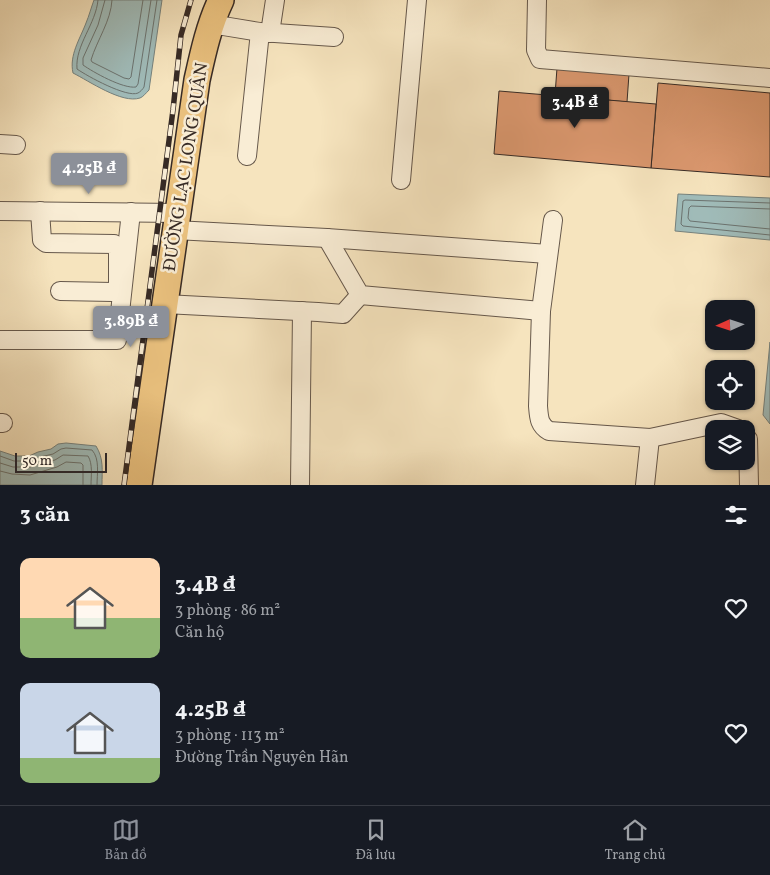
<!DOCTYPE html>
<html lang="vi">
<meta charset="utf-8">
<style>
:root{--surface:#171b24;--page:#242831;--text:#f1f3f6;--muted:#9ea1a6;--line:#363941;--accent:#8c9099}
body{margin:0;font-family:Vollkorn,serif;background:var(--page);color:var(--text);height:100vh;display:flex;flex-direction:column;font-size:19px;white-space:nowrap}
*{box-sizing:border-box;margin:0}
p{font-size:16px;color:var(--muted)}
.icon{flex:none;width:28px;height:28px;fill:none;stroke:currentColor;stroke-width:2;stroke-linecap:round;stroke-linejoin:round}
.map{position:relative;height:485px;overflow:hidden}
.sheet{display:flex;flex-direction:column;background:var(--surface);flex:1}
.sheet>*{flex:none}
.needle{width:32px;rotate:267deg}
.tools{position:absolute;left:705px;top:300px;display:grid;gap:10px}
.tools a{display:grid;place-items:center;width:50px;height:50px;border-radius:10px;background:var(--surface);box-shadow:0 1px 4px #0004;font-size:25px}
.scale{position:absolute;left:15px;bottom:12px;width:92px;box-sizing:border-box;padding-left:5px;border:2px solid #362a25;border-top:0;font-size:14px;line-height:18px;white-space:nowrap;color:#362a25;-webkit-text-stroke:4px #f9edd5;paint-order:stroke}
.price{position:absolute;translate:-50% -42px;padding:0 11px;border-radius:5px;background:var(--accent);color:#fff;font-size:16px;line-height:32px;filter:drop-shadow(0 1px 2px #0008)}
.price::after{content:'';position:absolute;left:50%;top:30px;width:15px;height:11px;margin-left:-8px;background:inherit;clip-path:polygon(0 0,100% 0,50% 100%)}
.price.on{background:#222;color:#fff}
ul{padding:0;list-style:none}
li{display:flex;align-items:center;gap:15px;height:125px;padding:0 20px}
li span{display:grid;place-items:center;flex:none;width:140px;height:100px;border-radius:10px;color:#555}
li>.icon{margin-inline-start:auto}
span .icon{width:60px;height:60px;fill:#fffc;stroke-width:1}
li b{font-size:21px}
h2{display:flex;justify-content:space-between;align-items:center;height:60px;padding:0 20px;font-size:21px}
.tabs{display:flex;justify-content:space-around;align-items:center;height:70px;border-top:1px solid var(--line);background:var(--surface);font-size:14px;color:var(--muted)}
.tabs a{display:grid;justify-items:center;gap:2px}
.tabs .on{color:var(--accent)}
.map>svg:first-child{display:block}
.water{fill:#a0bcba;stroke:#76827e}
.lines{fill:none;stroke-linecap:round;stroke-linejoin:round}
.shore{stroke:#6b7370;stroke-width:1}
.building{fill:#da976e;stroke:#362a25}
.minor-casing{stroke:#66584b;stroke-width:20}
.highway-casing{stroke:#362a25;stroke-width:28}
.minor{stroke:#f9edd5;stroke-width:18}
.highway{stroke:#ebc27f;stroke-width:25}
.rail-casing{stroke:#362a25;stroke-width:5.5}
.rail{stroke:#f9edd5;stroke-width:4;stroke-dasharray:11;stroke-linecap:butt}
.labels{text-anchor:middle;stroke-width:5;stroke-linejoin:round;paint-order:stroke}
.street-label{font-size:18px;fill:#362a25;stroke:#f9edd5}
</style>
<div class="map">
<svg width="770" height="485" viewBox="0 0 770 485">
<rect width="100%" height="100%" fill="#f6e4be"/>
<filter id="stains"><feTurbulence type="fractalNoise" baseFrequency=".004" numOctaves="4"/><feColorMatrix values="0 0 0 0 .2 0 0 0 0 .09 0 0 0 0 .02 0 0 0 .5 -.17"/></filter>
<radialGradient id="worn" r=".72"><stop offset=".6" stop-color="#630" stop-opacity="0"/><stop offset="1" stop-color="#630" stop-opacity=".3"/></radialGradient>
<g class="water">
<path d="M94 0H162L149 90C146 93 143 97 140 98 122 104 89 81 73 73 69 55 80 39 86 23 89 16 91 8 94 0Z"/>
<polygon points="678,194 770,198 770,240 675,231"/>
<polygon points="770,342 770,424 763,415"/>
<path d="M66 443 96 446C104 459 102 470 102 485H0V451L15 456H29L38 452 51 449 58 444Z"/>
</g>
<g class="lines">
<g class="shore">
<path d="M98 0C96 24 75 45 77 69 87 76 127 98 138 93 140 92 143 89 144 87L157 0"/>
<path d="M105 0 98 25 83 58V65C93 72 123 89 136 87L138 84 151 0"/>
<path d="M112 0C111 21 97 40 91 60L92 62 124 78 129 79 131 77 143 0"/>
<polyline points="770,203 685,200 683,201 681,224 683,226 770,235"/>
<polyline points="770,209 691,206 689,208 688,218 690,221 770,229"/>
<path d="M0 456 14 461H29L40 457 53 454 61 449 66 448 92 450C100 459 97 474 97 485"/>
<path d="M0 463 13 467H30L42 463 55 460 63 455 88 456C93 464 91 476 91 485"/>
<polyline points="0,471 12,474 30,475 57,467 66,462 81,463 83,465 83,485"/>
</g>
</g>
<g class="building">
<polygon points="557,68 629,74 627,102 555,95"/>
<polygon points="658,83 770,93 770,177 651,168"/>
<polygon points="499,91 656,104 651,168 494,154"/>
</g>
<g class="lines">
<g class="minor-casing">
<g id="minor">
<polyline points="537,0 536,50 540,59 770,78"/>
<polyline points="211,24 260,32 334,37"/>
<polyline points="270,33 275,0"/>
<polyline points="0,144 16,145"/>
<polyline points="247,156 260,32"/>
<polyline points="401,180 417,0"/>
<polyline points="0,211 177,213"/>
<polyline points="40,211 42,240 46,243 114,244 118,250 118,285 116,289 113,292 60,291"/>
<path d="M553 220 541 311 538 406C539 418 539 425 549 431L650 438 721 423 738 429"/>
<polyline points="175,230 327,238 548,254"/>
<polyline points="327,238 360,295 541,311"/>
<polyline points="165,304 318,312 343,314 360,295"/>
<polyline points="0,340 117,340 131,212"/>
<polyline points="0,423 3,423"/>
<polyline points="746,437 748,439 749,485"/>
<polyline points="300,485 302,311"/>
<polyline points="645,485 650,438"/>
</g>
</g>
<g class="highway-casing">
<path id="highway" d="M139 485 197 80C203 53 209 25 221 0"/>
</g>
<use href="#minor" class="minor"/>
<use href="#highway" class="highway"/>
<g class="rail-casing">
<polyline id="rail" points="124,485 173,110 181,35 191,0"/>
</g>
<use href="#rail" class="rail"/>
</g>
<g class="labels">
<g class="street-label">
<text transform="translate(185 167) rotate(-81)" y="6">ĐƯỜNG LẠC LONG QUÂN</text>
</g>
</g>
<rect width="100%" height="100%" filter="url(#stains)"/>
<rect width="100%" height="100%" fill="url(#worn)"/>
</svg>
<div class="tools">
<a><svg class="needle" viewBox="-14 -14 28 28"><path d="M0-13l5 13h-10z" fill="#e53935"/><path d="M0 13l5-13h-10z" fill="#9ea1a6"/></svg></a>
<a><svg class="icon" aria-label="locate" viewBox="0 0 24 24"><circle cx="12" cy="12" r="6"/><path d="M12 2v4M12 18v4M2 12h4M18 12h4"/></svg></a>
<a><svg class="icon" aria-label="layers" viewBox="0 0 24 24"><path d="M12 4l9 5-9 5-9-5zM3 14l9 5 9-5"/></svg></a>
</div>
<div class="scale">50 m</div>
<b class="price on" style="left:575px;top:129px">3.4B ₫</b>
<b class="price" style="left:89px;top:195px">4.25B ₫</b>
<b class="price" style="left:131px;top:348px">3.89B ₫</b>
</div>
<section class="sheet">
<h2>3 căn<svg class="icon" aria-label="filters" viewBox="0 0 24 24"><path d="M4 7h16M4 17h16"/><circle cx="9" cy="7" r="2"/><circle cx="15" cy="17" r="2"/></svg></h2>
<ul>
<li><span style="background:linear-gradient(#ffd9b3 60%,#8fb573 0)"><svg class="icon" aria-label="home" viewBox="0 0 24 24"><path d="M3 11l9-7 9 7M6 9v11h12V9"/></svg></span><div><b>3.4B ₫</b><p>3 phòng · 86 m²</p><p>Căn hộ</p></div><svg class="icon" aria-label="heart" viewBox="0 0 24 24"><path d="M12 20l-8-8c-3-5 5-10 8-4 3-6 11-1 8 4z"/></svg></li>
<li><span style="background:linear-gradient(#c9d6e8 75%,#8fb573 0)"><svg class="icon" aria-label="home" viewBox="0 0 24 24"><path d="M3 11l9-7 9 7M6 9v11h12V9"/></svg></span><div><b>4.25B ₫</b><p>3 phòng · 113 m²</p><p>Đường Trần Nguyên Hãn</p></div><svg class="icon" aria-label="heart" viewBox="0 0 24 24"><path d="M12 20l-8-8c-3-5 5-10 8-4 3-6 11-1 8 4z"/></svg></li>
</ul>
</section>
<nav class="tabs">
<a class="on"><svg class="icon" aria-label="map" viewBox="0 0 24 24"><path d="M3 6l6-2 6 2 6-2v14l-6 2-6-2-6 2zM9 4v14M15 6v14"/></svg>Bản đồ</a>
<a><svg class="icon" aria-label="saved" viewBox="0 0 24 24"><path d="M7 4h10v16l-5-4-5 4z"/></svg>Đã lưu</a>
<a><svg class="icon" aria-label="home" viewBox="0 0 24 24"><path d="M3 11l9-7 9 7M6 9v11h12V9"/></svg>Trang chủ</a>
</nav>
